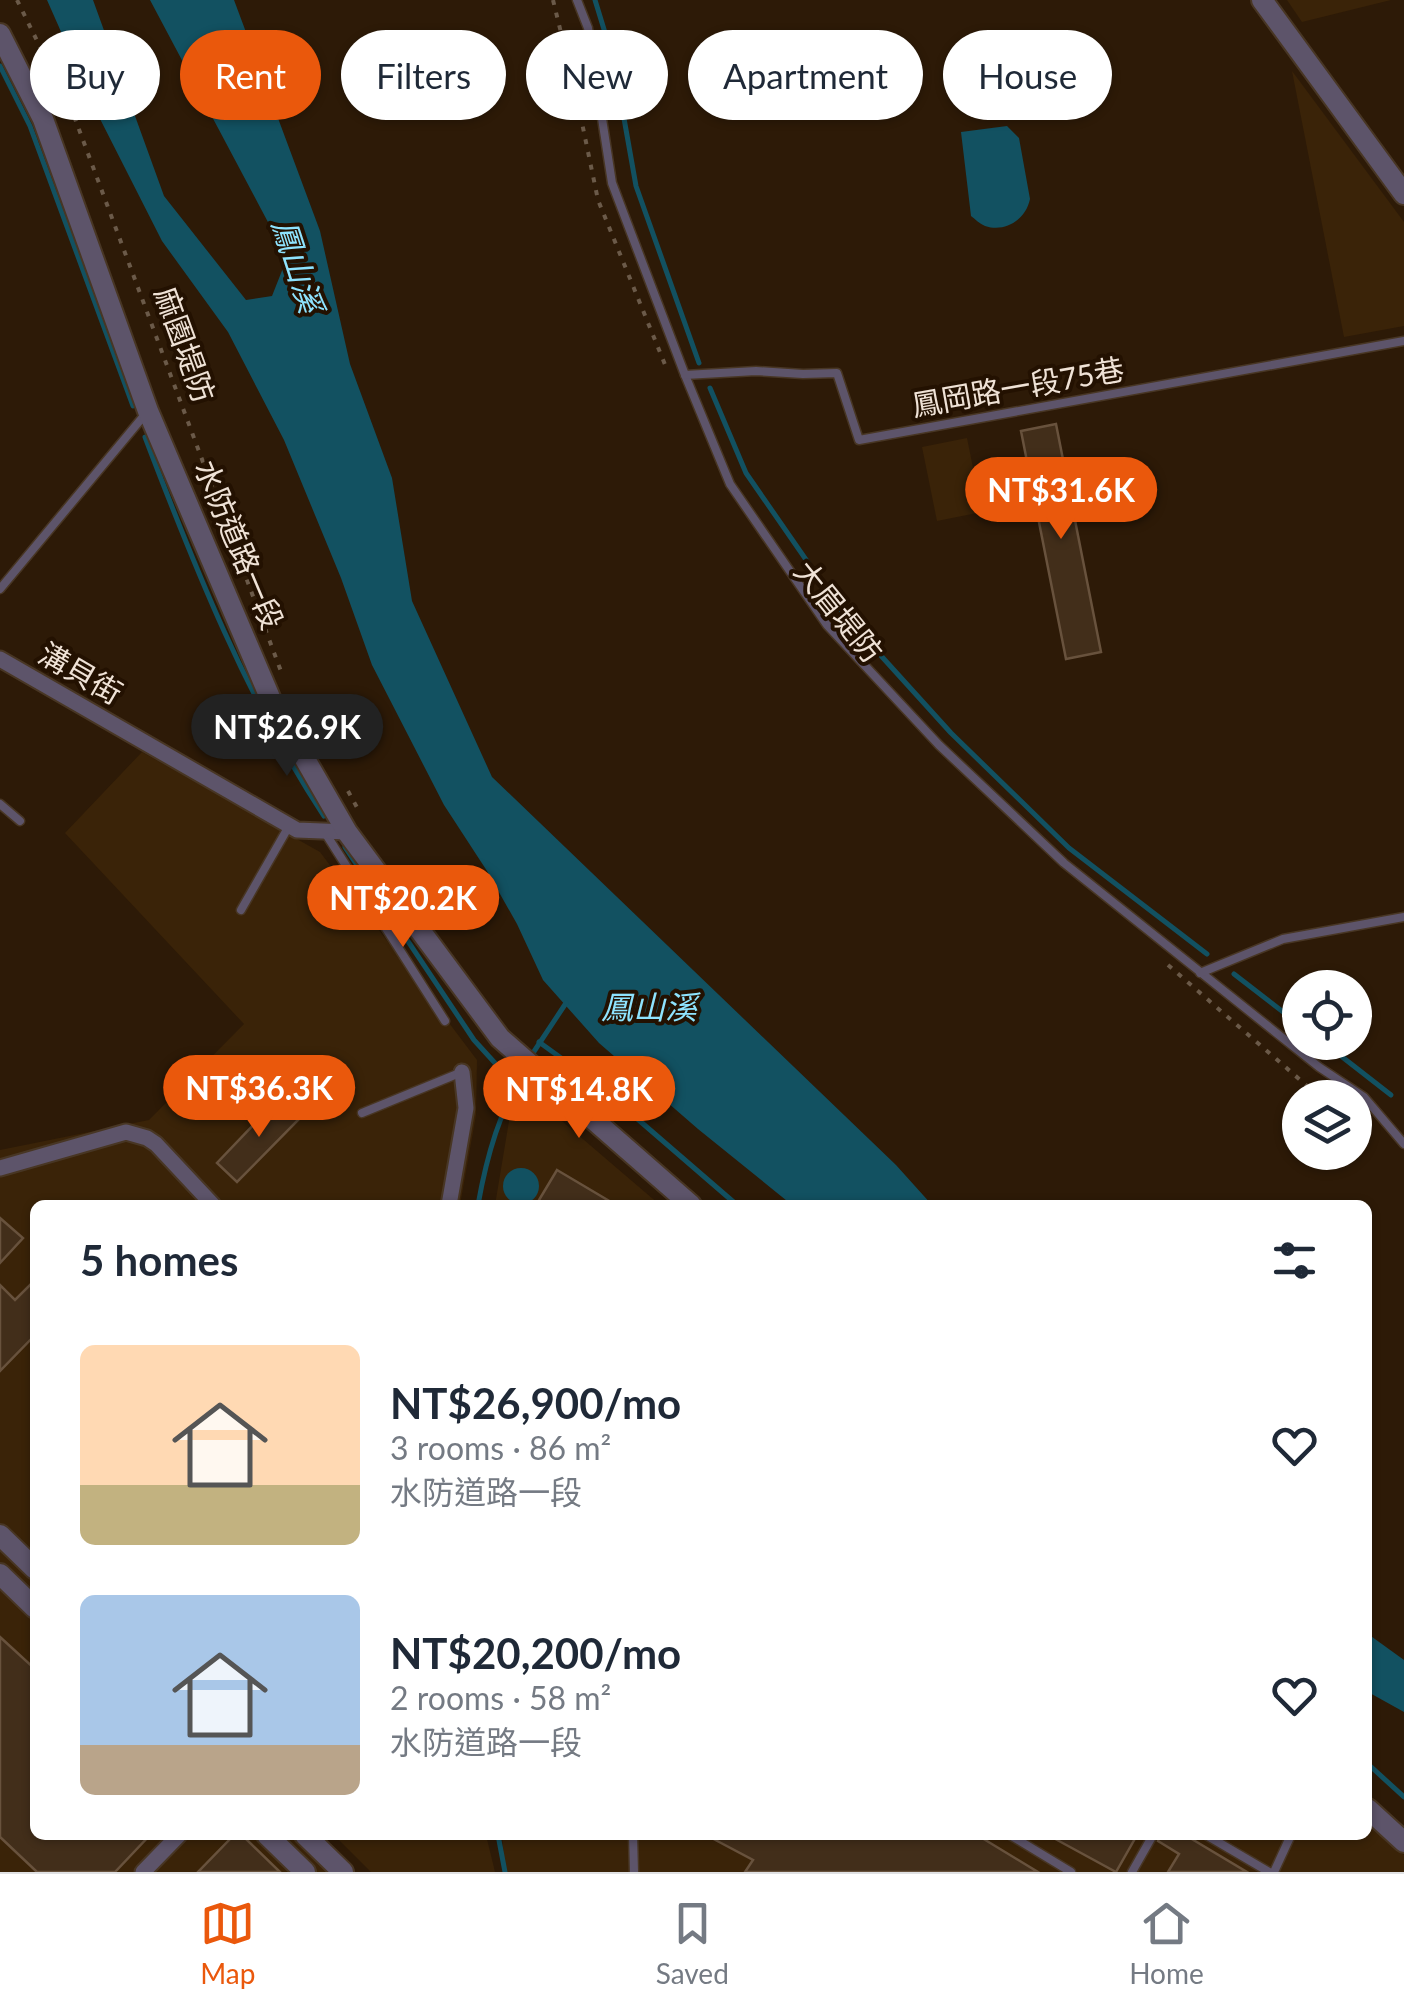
<!DOCTYPE html>
<meta charset="utf-8">
<style>
:root{--surface:#fff;--page:#f2f2f3;--text:#1f2937;--muted:#747a83;--line:#e0e1e3;--accent:#ea580c}
body{margin:0;font-family:Lato,"Noto Sans TC",sans-serif;background:var(--page);color:var(--text);height:100vh;display:flex;flex-direction:column;font-size:38px;white-space:nowrap}
*{box-sizing:border-box;margin:0}
p{font-size:32px;color:var(--muted)}
.icon{flex:none;width:55px;height:55px;fill:none;stroke:currentColor;stroke-width:2;stroke-linecap:round;stroke-linejoin:round}
.map{position:relative;flex:1;overflow:hidden}
.side{position:absolute;left:30px;top:1200px;width:1342px;height:640px;display:flex;flex-direction:column;background:var(--surface);border-radius:15px;box-shadow:0 2px 8px #0004}
.side>*{flex:none}
.banner{position:absolute;left:30px;top:30px;width:1345px;height:90px;display:flex;gap:20px}
.buttons{position:absolute;left:1282px;top:970px;display:grid;gap:20px}
.buttons a{display:grid;place-items:center;width:90px;height:90px;border-radius:50%;background:var(--surface);box-shadow:0 2px 8px #0004;font-size:50px}
.price{position:absolute;translate:-50% -85px;padding:0 22px;border-radius:35px;background:var(--accent);color:#fff;font-size:32px;line-height:65px;filter:drop-shadow(0 2px 5px #0008)}
.price::after{content:'';position:absolute;left:50%;top:60px;width:30px;height:22px;margin-left:-15px;background:inherit;clip-path:polygon(0 0,100% 0,50% 100%)}
.price.on{background:#222;color:#fff}
ul{padding:0;list-style:none}
li{display:flex;align-items:center;gap:30px;height:250px;padding:0 50px}
li span{display:grid;place-items:center;flex:none;width:280px;height:200px;border-radius:15px;color:#555}
li>.icon{margin-inline-start:auto}
span .icon{width:120px;height:120px;fill:#fffc;stroke-width:1}
li b{font-size:42px}
h2{display:flex;justify-content:space-between;align-items:center;height:120px;padding:0 50px;font-size:42px}
.chip{padding:0 35px;border-radius:45px;background:var(--surface);box-shadow:0 2px 8px #0004;font-size:35px;line-height:90px}
.chip.on{background:var(--accent);color:#fff}
.tab-bar{display:flex;justify-content:space-around;align-items:center;height:140px;border-top:2px solid var(--line);background:var(--surface);font-size:28px;color:var(--muted)}
.tab-bar a{display:grid;justify-items:center;gap:5px}
.tab-bar .on{color:var(--accent)}
.map>svg:first-child{display:block}
.built{fill:#3a2308}
.water{fill:#125161}
.lines{fill:none;stroke-linecap:round;stroke-linejoin:round}
.stream{stroke:#125161;stroke-width:5}
.building{fill:#422e1a;stroke:#68523d;stroke-width:2.5}
.service-casing{stroke:#483624;stroke-width:11}
.minor-casing{stroke:#483624;stroke-width:19}
.tertiary-casing{stroke:#483624;stroke-width:24}
.path{stroke:#6b5a49;stroke-width:4;stroke-dasharray:5 8;stroke-linecap:butt}
.service{stroke:#5d546a;stroke-width:8}
.minor{stroke:#5d546a;stroke-width:15}
.tertiary{stroke:#5d546a;stroke-width:20}
.labels{text-anchor:middle;stroke-width:8;stroke-linejoin:round;paint-order:stroke}
.street-label{font-size:30px;fill:#efe2d6;stroke:#231101}
.water-label{font-size:32px;font-style:italic;fill:#8ee3fe;stroke:#231101}
</style>
<div class="map">
<svg width="1404" height="1872" viewBox="0 0 1404 1872">
<rect width="100%" height="100%" fill="#2d1a07"/>
<g class="built">
<polygon points="1287,0 1391,0 1302,22"/>
<polygon points="1292,71 1404,222 1404,326 1344,337"/>
<polygon points="967,438 982,512 937,521 922,447"/>
<polygon points="142,752 320,852 477,1060 476,1115 460,1205 35,1205 35,1835 293,1835 330,1872 0,1872 0,1150 149,1120 244,1024 65,833"/>
<polygon points="535,1098 660,1205 495,1205 509,1121"/>
<polygon points="1368,1823 1404,1855 1404,1872 505,1872 502,1835 1368,1835"/>
<polygon points="334,1835 486,1835 495,1872 371,1872"/>
</g>
<g class="water">
<polygon points="47,0 93,0 164,196 246,300 272,296 287,258 150,0 234,0 320,231 350,364 392,478 412,601 492,777 896,1165 932,1205 792,1205 698,1129 599,1043 543,980 517,924 487,871 444,805 372,665 341,578 284,440 228,332 162,241 96,111"/>
<path d="M1007 126 1019 138 1030 199C1026 219 1006 233 985 226 980 224 975 219 971 216L961 132Z"/>
<circle cx="521" cy="1186" r="18"/>
<polygon points="1368,1634 1404,1660 1404,1712 1368,1692"/>
</g>
<g class="lines">
<g class="stream">
<polyline points="595,0 614,62 636,186 699,363"/>
<polyline points="0,66 30,126 133,406"/>
<polyline points="710,388 746,473 845,616 951,733 1069,848 1207,954"/>
<path d="M145 437C194 566 248 701 324 816"/>
<polyline points="345,847 474,1040 515,1085"/>
<polyline points="1234,974 1300,1025"/>
<polyline points="539,1042 597,1084 737,1205"/>
<polyline points="1323,1042 1391,1095"/>
<polyline points="531,1056 566,1003"/>
<path d="M478 1205C487 1154 500 1111 526 1066"/>
<polyline points="1368,1764 1404,1797"/>
<polyline points="498,1835 505,1872"/>
</g>
</g>
<g class="building">
<polygon points="1056,424 1101,652 1066,659 1021,431"/>
<polygon points="279,1098 300,1118 237,1182 217,1163"/>
<polygon points="557,1170 616,1205 536,1205"/>
<polygon points="0,1218 23,1238 0,1263"/>
<polygon points="35,1280 35,1335 0,1371 0,1285 15,1300"/>
<polygon points="0,1637 35,1669 35,1835 150,1835 115,1872 37,1872 0,1837"/>
<polygon points="234,1835 242,1835 280,1872 198,1872"/>
<polygon points="706,1835 977,1835 1038,1872 745,1872 753,1860"/>
<polygon points="1048,1835 1137,1835 1116,1872"/>
<polygon points="1160,1835 1185,1835 1247,1872 1168,1872 1179,1854 1158,1841"/>
</g>
<g class="lines">
<g class="service-casing">
<g id="service">
<polyline points="577,0 588,28 612,183 685,375 730,484 827,625 939,745 1064,863 1319,1067 1364,1097 1404,1144"/>
<polyline points="685,375 756,371 803,374 837,373 859,440 1404,341"/>
<polyline points="0,589 147,412"/>
<polyline points="0,804 20,821"/>
<polyline points="324,831 445,1021"/>
<polyline points="241,910 289,826"/>
<polyline points="1200,973 1283,939 1404,917"/>
<polyline points="362,1113 462,1072"/>
<polyline points="633,1835 634,1872"/>
<polyline points="1010,1835 1071,1872"/>
<polyline points="1206,1835 1269,1872"/>
<polyline points="1132,1872 1153,1835"/>
<polyline points="1274,1872 1291,1835"/>
</g>
</g>
<g class="minor-casing">
<g id="minor">
<polyline points="0,659 297,830 347,832"/>
<polyline points="0,1168 126,1132 147,1138 156,1144 213,1205"/>
<polyline points="449,1205 466,1108 462,1072"/>
<polyline points="143,1872 179,1835"/>
</g>
</g>
<g class="tertiary-casing">
<g id="tertiary">
<polyline points="1262,0 1404,194"/>
<polyline points="0,34 43,119 148,411 271,700 347,832 500,1038 691,1205"/>
<polyline points="0,1535 35,1569"/>
<polyline points="0,1574 35,1608"/>
<polyline points="1368,1809 1404,1842"/>
<polyline points="267,1835 305,1872"/>
<polyline points="305,1835 343,1872"/>
</g>
</g>
<g class="path">
<polyline points="17,0 74,116 282,674"/>
<polyline points="553,0 576,94 598,200 666,367"/>
<polyline points="348,791 360,813"/>
<polyline points="1168,965 1321,1098"/>
<polyline points="1355,1127 1362,1133"/>
</g>
<use href="#service" class="service"/>
<use href="#minor" class="minor"/>
<use href="#tertiary" class="tertiary"/>
</g>
<g class="labels">
<g class="street-label">
<text transform="translate(184 345) rotate(70)" y="10">麻園堤防</text>
<text transform="translate(1018 388) rotate(-10)" y="10">鳳岡路一段75巷</text>
<text transform="translate(238 545) rotate(67)" y="10">水防道路一段</text>
<text transform="translate(838 612) rotate(51)" y="10">大眉堤防</text>
<text transform="translate(80 674) rotate(30)" y="10">溝貝街</text>
</g>
<g class="water-label">
<text transform="translate(297 266) rotate(72)" y="11">鳳山溪</text>
<text x="649" y="1019">鳳山溪</text>
</g>
</g>
</svg>
<div class="buttons">
<a><svg class="icon" aria-label="locate" viewBox="0 0 24 24"><circle cx="12" cy="12" r="6"/><path d="M12 2v4M12 18v4M2 12h4M18 12h4"/></svg></a>
<a><svg class="icon" aria-label="layers" viewBox="0 0 24 24"><path d="M12 4l9 5-9 5-9-5zM3 14l9 5 9-5"/></svg></a>
</div>
<b class="price" style="left:1061px;top:542px">NT$31.6K</b>
<b class="price on" style="left:287px;top:779px">NT$26.9K</b>
<b class="price" style="left:403px;top:950px">NT$20.2K</b>
<b class="price" style="left:259px;top:1140px">NT$36.3K</b>
<b class="price" style="left:579px;top:1141px">NT$14.8K</b>
<div class="banner">
<a class="chip">Buy</a>
<a class="chip on">Rent</a>
<a class="chip">Filters</a>
<a class="chip">New</a>
<a class="chip">Apartment</a>
<a class="chip">House</a>
</div>
<section class="side">
<h2>5 homes<svg class="icon" aria-label="filters" viewBox="0 0 24 24"><path d="M4 7h16M4 17h16"/><circle cx="9" cy="7" r="2"/><circle cx="15" cy="17" r="2"/></svg></h2>
<ul>
<li><span style="background:linear-gradient(#ffd9b3 70%,#c2b280 0)"><svg class="icon" aria-label="home" viewBox="0 0 24 24"><path d="M3 11l9-7 9 7M6 9v11h12V9"/></svg></span><div><b>NT$26,900/mo</b><p>3 rooms · 86 m²</p><p>水防道路一段</p></div><svg class="icon" aria-label="heart" viewBox="0 0 24 24"><path d="M12 20l-8-8c-3-5 5-10 8-4 3-6 11-1 8 4z"/></svg></li>
<li><span style="background:linear-gradient(#a9c7e8 75%,#b9a48a 0)"><svg class="icon" aria-label="home" viewBox="0 0 24 24"><path d="M3 11l9-7 9 7M6 9v11h12V9"/></svg></span><div><b>NT$20,200/mo</b><p>2 rooms · 58 m²</p><p>水防道路一段</p></div><svg class="icon" aria-label="heart" viewBox="0 0 24 24"><path d="M12 20l-8-8c-3-5 5-10 8-4 3-6 11-1 8 4z"/></svg></li>
</ul>
</section>
</div>
<nav class="tab-bar">
<a class="on"><svg class="icon" aria-label="map" viewBox="0 0 24 24"><path d="M3 6l6-2 6 2 6-2v14l-6 2-6-2-6 2zM9 4v14M15 6v14"/></svg>Map</a>
<a><svg class="icon" aria-label="saved" viewBox="0 0 24 24"><path d="M7 4h10v16l-5-4-5 4z"/></svg>Saved</a>
<a><svg class="icon" aria-label="home" viewBox="0 0 24 24"><path d="M3 11l9-7 9 7M6 9v11h12V9"/></svg>Home</a>
</nav>
